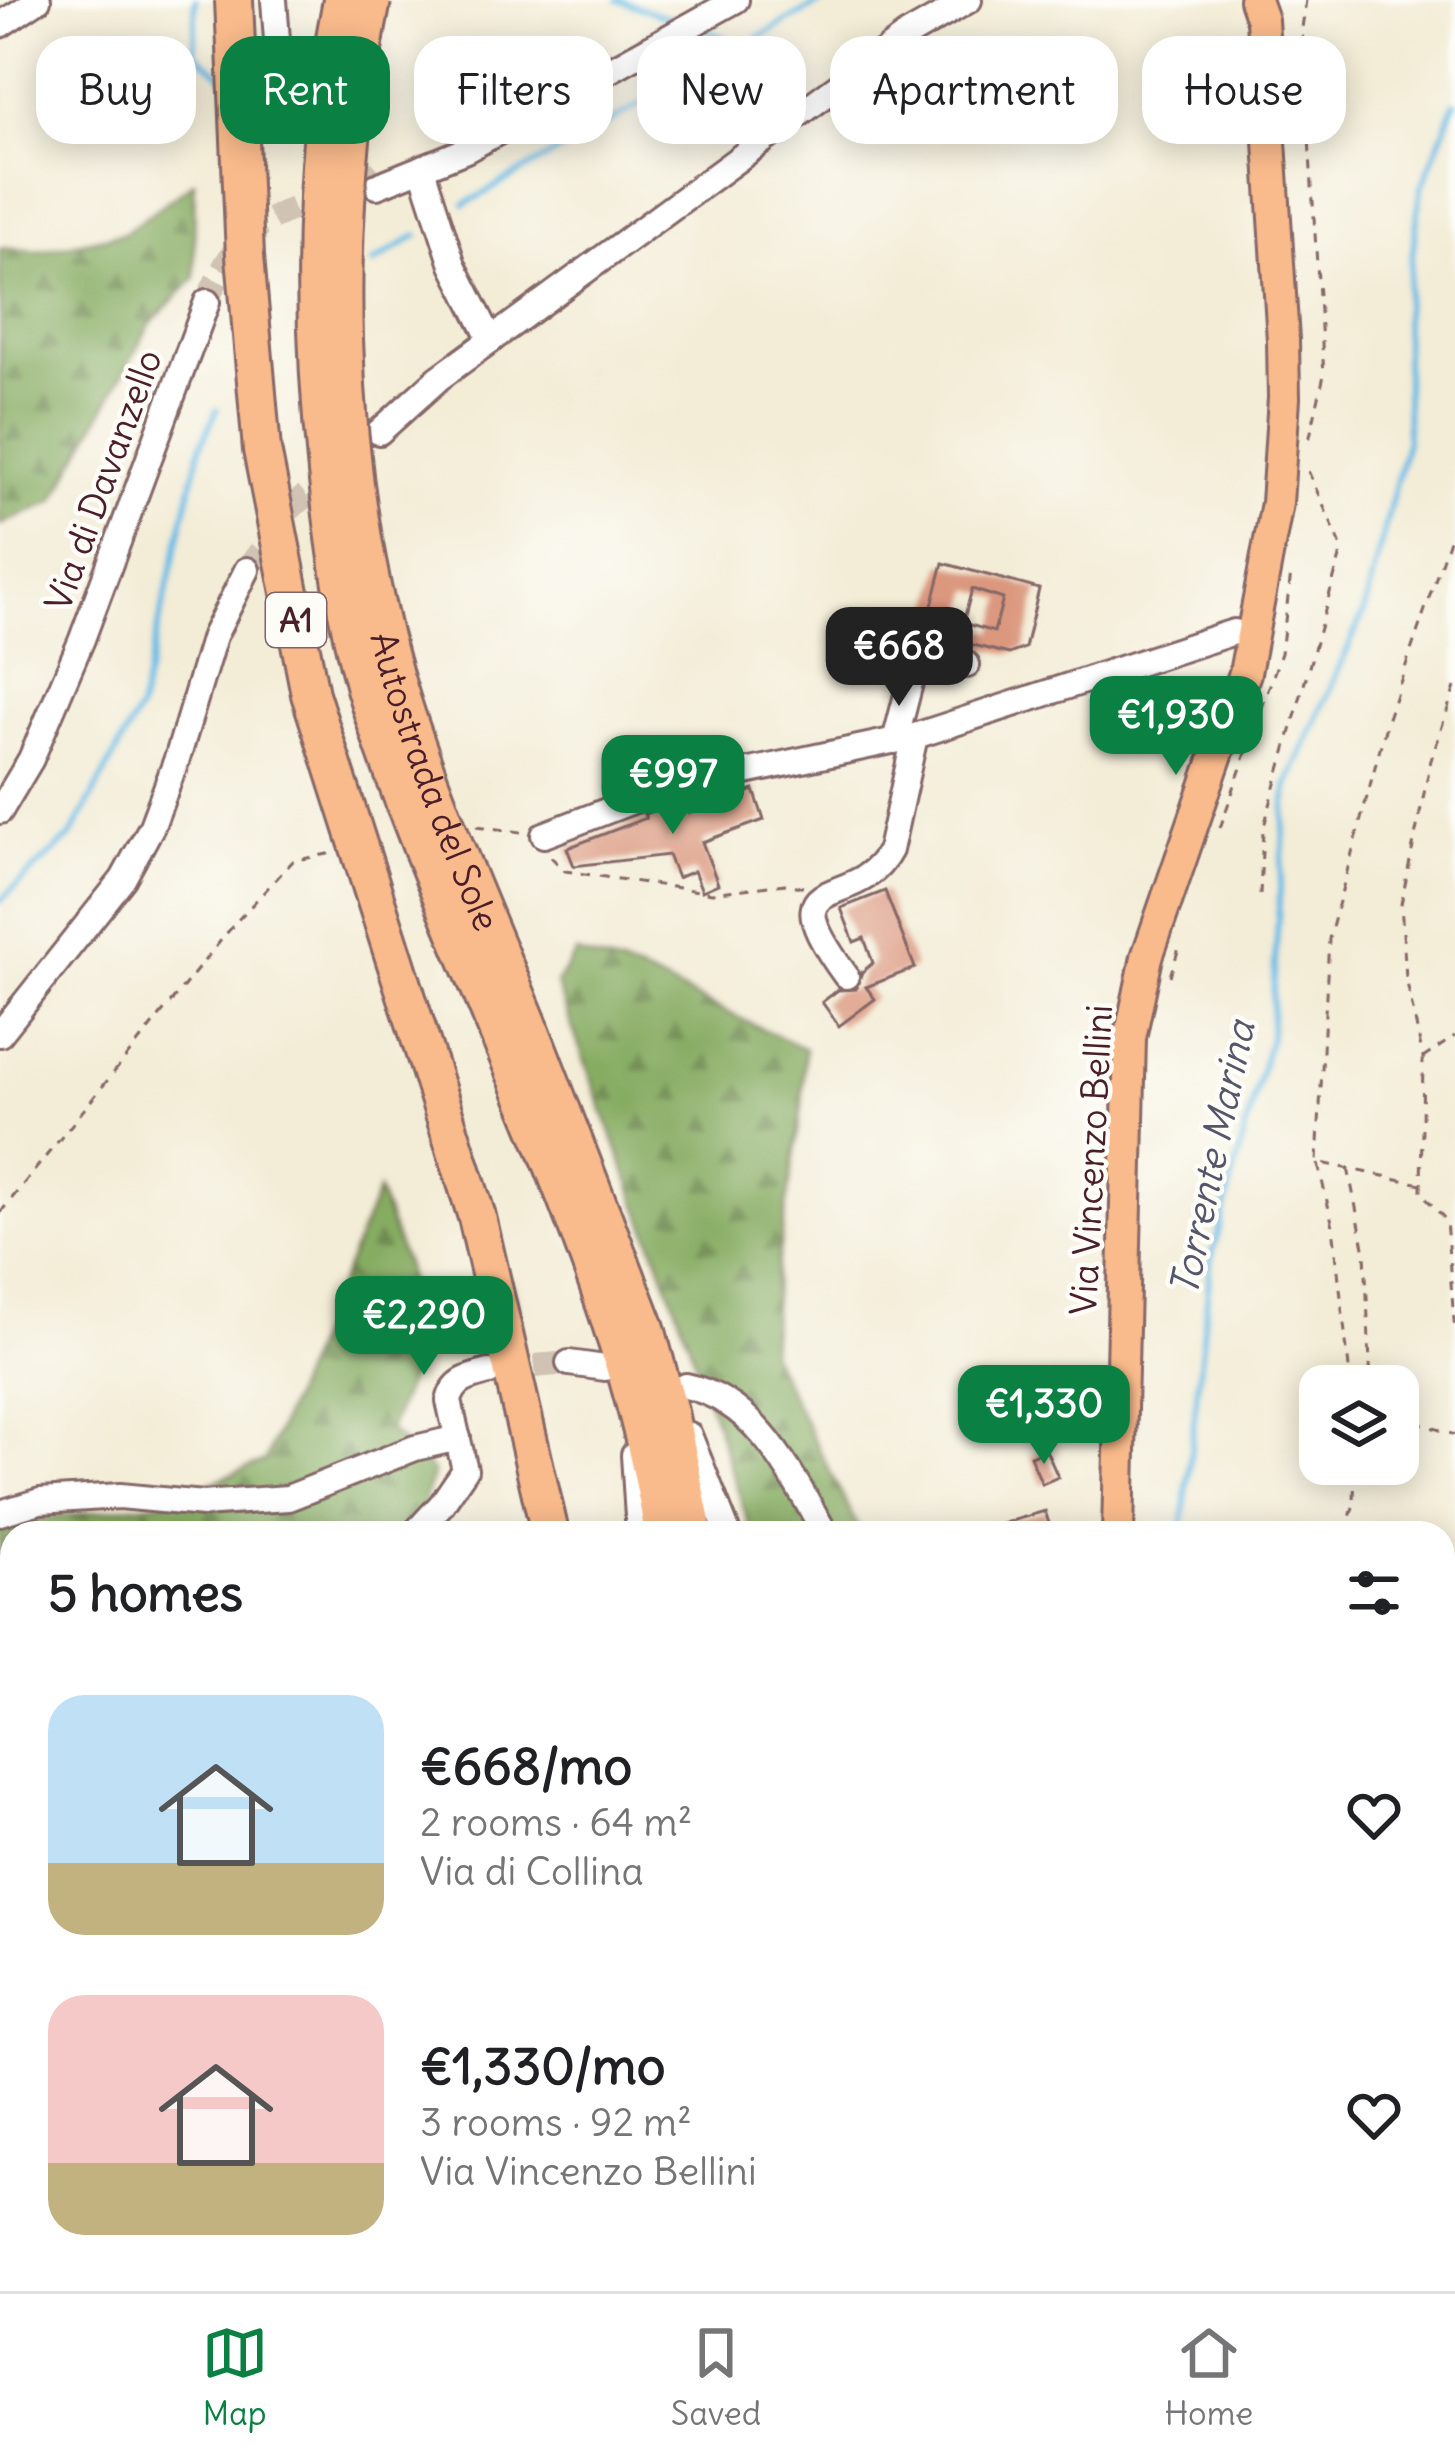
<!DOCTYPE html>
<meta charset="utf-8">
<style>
:root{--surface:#fff;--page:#f2f2f2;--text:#202124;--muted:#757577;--line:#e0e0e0;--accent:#0b8043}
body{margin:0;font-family:Delius,sans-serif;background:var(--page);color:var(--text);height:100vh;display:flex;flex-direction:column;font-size:45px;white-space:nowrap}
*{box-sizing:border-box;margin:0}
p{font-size:39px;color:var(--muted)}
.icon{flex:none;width:66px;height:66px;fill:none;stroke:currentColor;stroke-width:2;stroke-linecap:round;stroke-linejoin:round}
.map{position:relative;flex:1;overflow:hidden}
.details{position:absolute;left:0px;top:1521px;width:1455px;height:771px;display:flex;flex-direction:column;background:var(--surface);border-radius:36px 36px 0 0;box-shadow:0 6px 30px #0003}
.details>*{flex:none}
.banner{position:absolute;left:36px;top:36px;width:1383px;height:108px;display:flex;gap:24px}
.buttons{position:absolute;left:1299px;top:1365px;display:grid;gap:24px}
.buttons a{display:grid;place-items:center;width:120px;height:120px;border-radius:24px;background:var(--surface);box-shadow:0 6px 30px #0003;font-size:60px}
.price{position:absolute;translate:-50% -102px;padding:0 27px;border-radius:24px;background:var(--accent);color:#fff;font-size:39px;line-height:78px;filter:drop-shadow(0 3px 6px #0008)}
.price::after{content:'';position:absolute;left:50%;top:72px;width:36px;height:27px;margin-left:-18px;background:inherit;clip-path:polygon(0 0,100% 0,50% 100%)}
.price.on{background:#222;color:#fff}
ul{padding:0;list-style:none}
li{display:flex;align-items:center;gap:36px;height:300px;padding:0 48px}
li span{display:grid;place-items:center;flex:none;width:336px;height:240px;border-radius:36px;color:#555}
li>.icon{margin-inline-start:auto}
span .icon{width:144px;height:144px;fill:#fffc;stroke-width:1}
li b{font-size:51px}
h2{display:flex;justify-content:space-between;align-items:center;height:144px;padding:0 48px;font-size:51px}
.tag{padding:0 42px;border-radius:36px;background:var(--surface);box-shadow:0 6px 30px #0003;font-size:42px;line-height:108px}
.tag.on{background:var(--accent);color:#fff}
.tabs{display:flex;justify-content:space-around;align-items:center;height:168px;border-top:3px solid var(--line);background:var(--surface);font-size:33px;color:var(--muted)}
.tabs a{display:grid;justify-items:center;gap:6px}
.tabs .on{color:var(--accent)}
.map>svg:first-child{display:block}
.green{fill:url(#green-dots);stroke:#79744e;stroke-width:3}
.forest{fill:url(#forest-firs);stroke:#686646;stroke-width:3}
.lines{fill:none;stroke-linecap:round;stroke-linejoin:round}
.stream{stroke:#69bce5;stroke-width:6}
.building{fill:#db987f;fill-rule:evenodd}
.minor-tunnel{stroke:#d1c3b4;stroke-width:24;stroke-dasharray:24 12;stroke-linecap:butt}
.minor-casing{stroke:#856767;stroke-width:30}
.major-casing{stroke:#856767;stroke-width:36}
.highway-casing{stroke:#856767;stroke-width:42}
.path{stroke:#856767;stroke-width:3;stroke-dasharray:9 9;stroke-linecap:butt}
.minor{stroke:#fff;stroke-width:24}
.major{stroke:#fabb8c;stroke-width:30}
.highway{stroke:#fabb8c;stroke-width:36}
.highway-bridge-casing{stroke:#856767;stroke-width:42;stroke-linecap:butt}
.highway-bridge{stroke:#fabb8c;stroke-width:36}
.labels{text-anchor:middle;stroke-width:9;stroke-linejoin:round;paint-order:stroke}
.shield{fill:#fdfcf7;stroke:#806168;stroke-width:3}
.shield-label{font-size:33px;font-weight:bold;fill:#4a1f2b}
.street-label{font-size:36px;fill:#4a1f2b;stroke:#fdfcf7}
.water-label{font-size:39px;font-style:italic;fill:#55566c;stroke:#fdfcf7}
</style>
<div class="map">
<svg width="1455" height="2291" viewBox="0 0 1455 2291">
<defs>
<pattern id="green-dots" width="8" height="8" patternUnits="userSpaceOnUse" patternTransform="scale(3)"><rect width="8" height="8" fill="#a8c870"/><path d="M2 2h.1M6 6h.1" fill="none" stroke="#92ab61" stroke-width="1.8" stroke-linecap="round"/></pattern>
<pattern id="forest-firs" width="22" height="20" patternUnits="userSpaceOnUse" patternTransform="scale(3)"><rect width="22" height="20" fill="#86ac62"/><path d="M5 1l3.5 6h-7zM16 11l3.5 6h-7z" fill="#708b51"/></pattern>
</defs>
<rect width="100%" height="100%" fill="#fdfcf7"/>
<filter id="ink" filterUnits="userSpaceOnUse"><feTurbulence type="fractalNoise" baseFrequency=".00833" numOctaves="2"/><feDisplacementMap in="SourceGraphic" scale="24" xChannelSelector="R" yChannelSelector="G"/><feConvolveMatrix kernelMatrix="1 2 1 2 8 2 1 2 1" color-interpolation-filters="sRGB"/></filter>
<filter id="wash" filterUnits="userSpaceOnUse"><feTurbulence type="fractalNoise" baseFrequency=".004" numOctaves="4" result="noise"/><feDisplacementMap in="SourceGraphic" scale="48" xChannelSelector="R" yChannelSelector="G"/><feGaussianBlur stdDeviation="2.7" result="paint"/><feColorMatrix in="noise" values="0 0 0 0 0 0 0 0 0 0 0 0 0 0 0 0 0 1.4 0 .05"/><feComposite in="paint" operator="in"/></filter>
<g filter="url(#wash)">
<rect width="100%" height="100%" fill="#f3ecd6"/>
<polygon class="green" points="1443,2153 1455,2154 1455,2291 1375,2291 1373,2280 1443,2280"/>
<g class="forest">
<polygon points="194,182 195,278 150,324 54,501 0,525 0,248 40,251 124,233"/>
<polygon points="576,953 643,973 805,1049 802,1106 775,1278 770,1353 861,1533 752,1533 686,1334 556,984"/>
<polygon points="378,1191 406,1267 422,1346 389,1430 433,1472 415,1533 12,1533 12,2280 334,2280 333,2291 0,2291 0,1525 163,1502 265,1461"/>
<polygon points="725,2280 839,2280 838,2291 722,2291"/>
</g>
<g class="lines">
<g class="stream">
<polyline points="195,0 195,53 225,78"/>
<polyline points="618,0 677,20"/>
<polyline points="707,31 746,46"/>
<polyline points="250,97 283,125"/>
<polyline points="465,204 825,0"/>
<polyline points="373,263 417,235"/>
<polyline points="0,901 71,836 139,710 201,445 217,410"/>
<polyline points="1182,1533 1211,1260 1270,1037 1287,786 1364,612 1407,438 1404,315 1421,190 1455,102"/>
<polyline points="1313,2280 1315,2291"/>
</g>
</g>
<g id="blocks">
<g class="building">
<path d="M943 563 1039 589 1025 648 1009 654 925 633ZM972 589 1003 599 994 632 963 623Z"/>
<polygon points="754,790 764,820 702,842 718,884 702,891 694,871 677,878 668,855 574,866 567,848 646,818 644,814 666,806 685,802 689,813"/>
<polygon points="885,891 915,968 866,987 875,999 839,1026 822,1002 838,990 856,989 862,972 873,963 864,938 854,942 841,908"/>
<polygon points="1046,1450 1058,1477 1042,1484 1030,1456"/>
<polygon points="1045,1511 1052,1533 984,1533 984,1529"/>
</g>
</g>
</g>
<g filter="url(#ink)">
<use href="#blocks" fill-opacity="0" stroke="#856767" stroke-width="3"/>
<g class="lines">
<g class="minor-tunnel">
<path d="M207 302C244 209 291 208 377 186L334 137 298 83"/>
<polyline points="247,570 291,508 332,473"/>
<polyline points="499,1369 569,1363"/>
</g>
<g class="minor-casing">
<g id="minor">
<polyline points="274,0 277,40 298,83"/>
<polyline points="0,25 38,0"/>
<polyline points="422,169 453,265 491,340"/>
<polyline points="377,186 466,150 736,0"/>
<polyline points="379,432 439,378 906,36 969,0"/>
<polyline points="895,741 916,660 923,653 967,665"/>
<polyline points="0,811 31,759 82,639 207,302"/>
<polyline points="544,835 661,790 915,736 1234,632 1254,636"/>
<path d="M846 976C765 864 856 915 890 850L915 736"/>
<polyline points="0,1034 123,879 152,826 178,756 214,636 247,570"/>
<polyline points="569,1363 605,1368"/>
<path d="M686 1386C758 1401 791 1475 825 1533"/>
<polyline points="689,1435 728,1533"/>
<polyline points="634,1455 639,1533"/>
<polyline points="0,1513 40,1501 120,1496 203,1504 288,1498 415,1448 458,1438"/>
<path d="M415 1533 441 1505 465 1470 449 1401C454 1380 469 1377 489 1372"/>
<polyline points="34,2291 48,2280"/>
</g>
</g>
<g class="major-casing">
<g id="major">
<polyline points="1118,1533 1130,1038 1147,957 1245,673 1277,503 1284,398 1283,340 1262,20 1255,0"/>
<polyline points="1164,2280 1164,2291"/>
</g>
</g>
<g class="highway-casing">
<g id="highway">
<polyline points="528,1023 646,1328 669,1412 694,1533"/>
<path d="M500 1037C568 1199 635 1359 663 1533"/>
<polyline points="477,1217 550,1533"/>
<polyline points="550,2291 551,2280"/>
<polyline points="653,2291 655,2280"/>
<polyline points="684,2291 687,2280"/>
</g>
</g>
<g class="path">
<polyline points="1306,0 1302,28 1324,375 1308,445"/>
<polyline points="1455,687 1431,760 1401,904 1406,978 1423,1058 1421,1193 1446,1220 1455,1333"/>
<polyline points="477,826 521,832"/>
<polyline points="1220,828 1281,653 1291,573"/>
<polyline points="551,857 565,871 712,893 785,884 803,887"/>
<polyline points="1260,895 1263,830 1340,557 1340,543 1305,464"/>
<polyline points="1170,976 1180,945"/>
<polyline points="1423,1058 1455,1036"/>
<polyline points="1318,1164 1333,1226 1351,1386"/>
<polyline points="1348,1168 1365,1252 1371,1386"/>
<polyline points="1421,1184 1317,1162 1329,939 1388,718 1455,522"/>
<polyline points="0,1213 235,923 293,861 333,853"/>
<polyline points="1398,1416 1455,1435"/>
<polyline points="1346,1533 1354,1503 1355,1464"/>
<polyline points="0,1690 12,1715"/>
<polyline points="0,1831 12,1807"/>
<polyline points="1443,1913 1447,1904 1455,1776"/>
<polyline points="1443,2211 1455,2217"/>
<polyline points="1193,2280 1196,2291"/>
<polyline points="1214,2280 1216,2291"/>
</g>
<use href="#minor" class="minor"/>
<use href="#major" class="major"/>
<use href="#highway" class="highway"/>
<g class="highway-bridge-casing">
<g id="highway-bridge">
<polyline points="234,0 245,256 262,450 310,694 477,1217"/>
<path d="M342 0C311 156 310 314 327 472 335 545 345 617 365 688 401 807 453 922 500 1037"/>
<path id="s1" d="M372 0C329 214 333 465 394 675 429 794 481 908 528 1023"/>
</g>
</g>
<use href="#highway-bridge" class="highway-bridge"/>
</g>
</g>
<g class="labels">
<rect class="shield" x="266" y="593" width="60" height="54" rx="9"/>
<g class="shield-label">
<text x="296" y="632">A1</text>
</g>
<g class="street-label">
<text transform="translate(103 480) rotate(-70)" y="13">Via di Davanzello</text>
<text dy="13" stroke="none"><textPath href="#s1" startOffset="795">Autostrada del Sole</textPath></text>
<text transform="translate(1091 1160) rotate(-87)" y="13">Via Vincenzo Bellini</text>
</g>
<g class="water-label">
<text transform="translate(1212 1158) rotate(-78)" y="14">Torrente Marina</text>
</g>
</g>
</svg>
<div class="buttons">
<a><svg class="icon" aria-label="layers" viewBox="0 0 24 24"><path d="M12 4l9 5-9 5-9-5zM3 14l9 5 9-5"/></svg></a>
</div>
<b class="price on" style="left:899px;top:709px">€668</b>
<b class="price" style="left:1176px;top:778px">€1,930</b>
<b class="price" style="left:673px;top:837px">€997</b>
<b class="price" style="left:424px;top:1378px">€2,290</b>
<b class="price" style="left:1044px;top:1467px">€1,330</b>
<div class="banner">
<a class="tag">Buy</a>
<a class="tag on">Rent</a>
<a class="tag">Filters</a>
<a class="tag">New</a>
<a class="tag">Apartment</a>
<a class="tag">House</a>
</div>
<section class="details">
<h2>5 homes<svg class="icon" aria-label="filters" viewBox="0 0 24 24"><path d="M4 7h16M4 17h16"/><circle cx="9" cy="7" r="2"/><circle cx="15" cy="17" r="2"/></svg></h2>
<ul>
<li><span style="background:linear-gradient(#bfe0f5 70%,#c2b280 0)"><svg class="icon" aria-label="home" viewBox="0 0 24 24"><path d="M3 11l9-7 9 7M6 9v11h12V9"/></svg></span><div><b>€668/mo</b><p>2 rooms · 64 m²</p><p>Via di Collina</p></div><svg class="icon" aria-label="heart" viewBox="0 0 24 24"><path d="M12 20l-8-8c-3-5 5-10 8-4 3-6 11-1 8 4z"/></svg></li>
<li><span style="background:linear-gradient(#f6c9c9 70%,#c2b280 0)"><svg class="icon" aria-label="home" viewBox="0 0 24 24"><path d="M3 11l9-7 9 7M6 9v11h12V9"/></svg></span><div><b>€1,330/mo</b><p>3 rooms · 92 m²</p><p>Via Vincenzo Bellini</p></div><svg class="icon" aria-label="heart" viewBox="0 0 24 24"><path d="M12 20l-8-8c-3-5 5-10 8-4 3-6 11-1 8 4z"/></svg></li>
</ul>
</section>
</div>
<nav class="tabs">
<a class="on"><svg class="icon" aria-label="map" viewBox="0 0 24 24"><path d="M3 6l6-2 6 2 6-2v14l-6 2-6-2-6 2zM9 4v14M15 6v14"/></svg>Map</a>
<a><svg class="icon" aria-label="saved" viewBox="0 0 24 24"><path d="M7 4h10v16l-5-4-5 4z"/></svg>Saved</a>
<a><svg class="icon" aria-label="home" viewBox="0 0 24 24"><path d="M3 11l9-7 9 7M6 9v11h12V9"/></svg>Home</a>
</nav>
